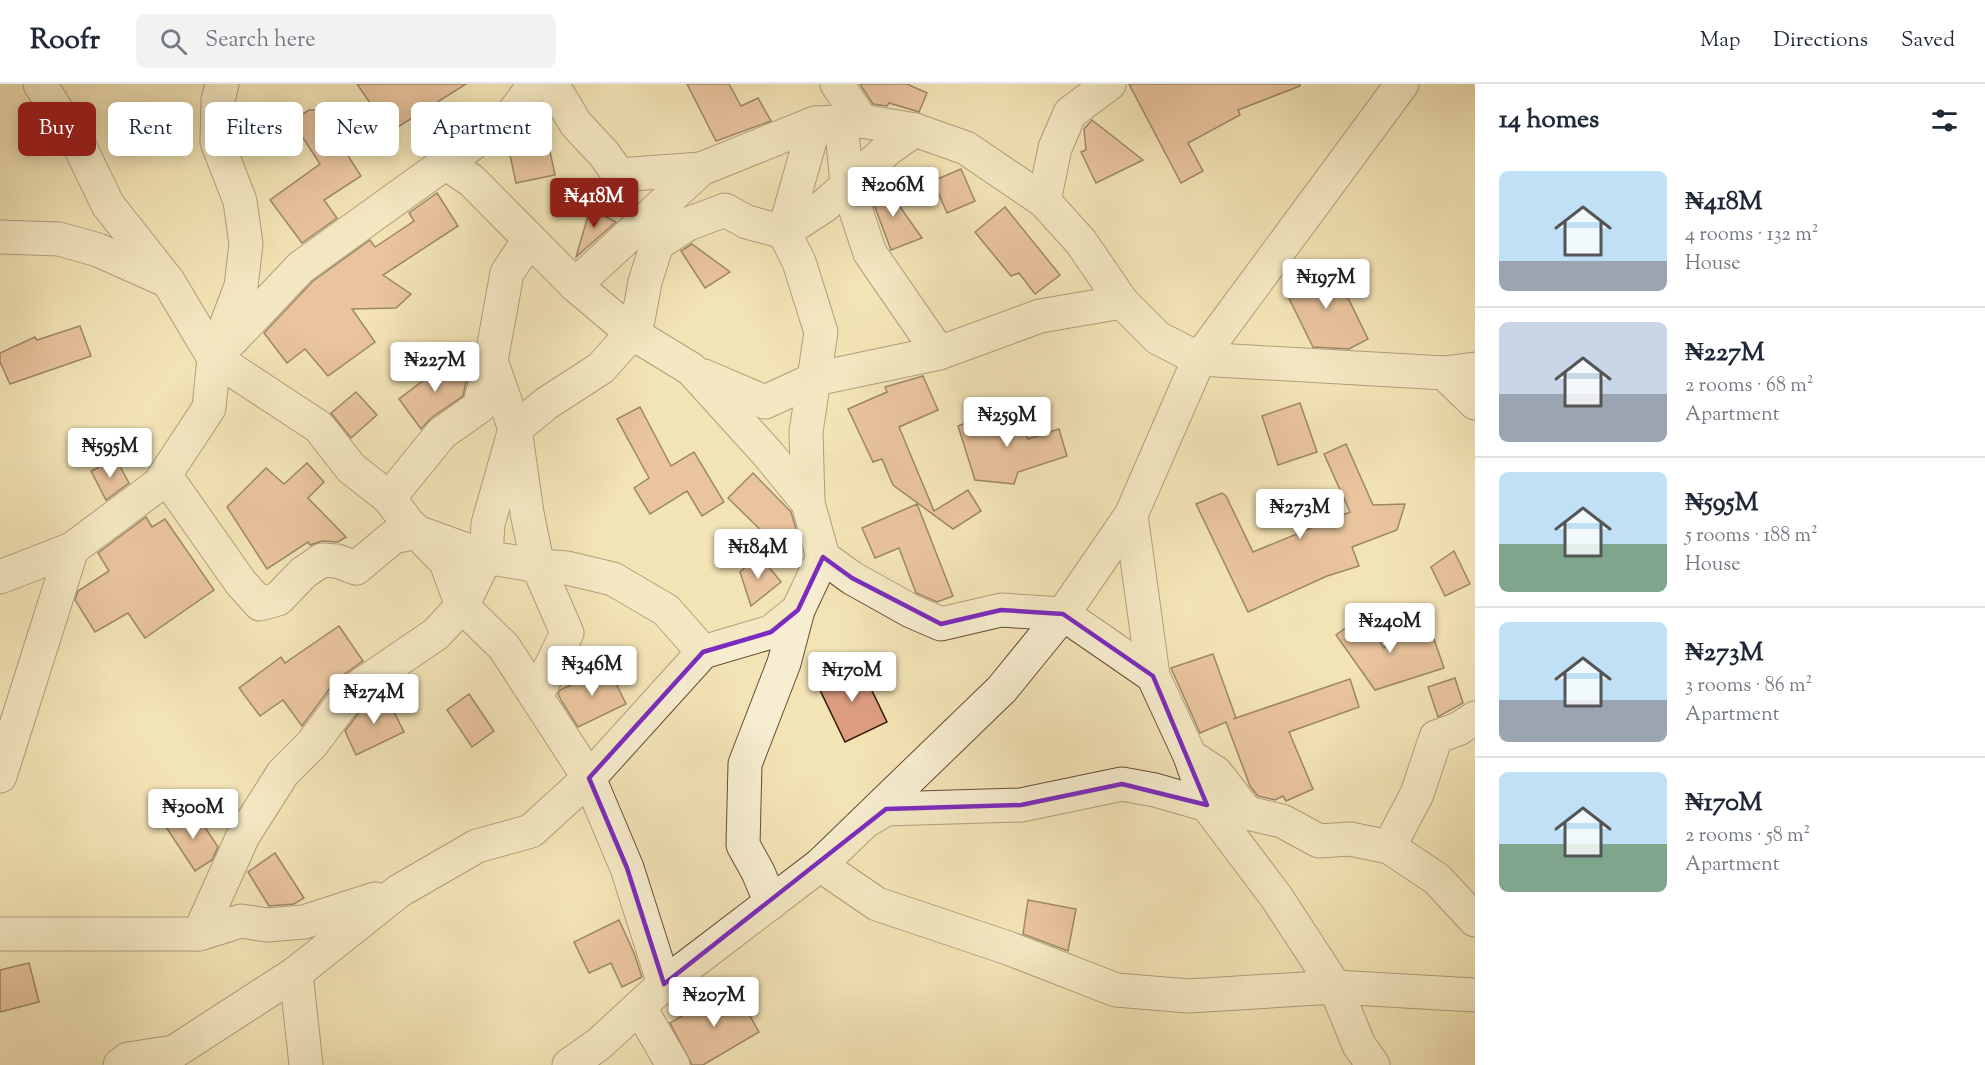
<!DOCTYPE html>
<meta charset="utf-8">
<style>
:root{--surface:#fff;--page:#f2f2f3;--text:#1f2937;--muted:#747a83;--line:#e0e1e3;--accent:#8f2418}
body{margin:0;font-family:"Sorts Mill Goudy",serif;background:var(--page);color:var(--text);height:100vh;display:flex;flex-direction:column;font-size:22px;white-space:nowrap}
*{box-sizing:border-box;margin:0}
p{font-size:20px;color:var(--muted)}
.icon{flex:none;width:33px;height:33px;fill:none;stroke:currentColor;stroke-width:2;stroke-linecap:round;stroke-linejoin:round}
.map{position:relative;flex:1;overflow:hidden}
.details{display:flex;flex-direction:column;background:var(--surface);width:510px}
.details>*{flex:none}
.banner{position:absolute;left:18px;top:18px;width:570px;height:54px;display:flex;gap:12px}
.price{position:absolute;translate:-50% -51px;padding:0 14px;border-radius:6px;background:#fff;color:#222;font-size:20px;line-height:39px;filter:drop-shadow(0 2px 3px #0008)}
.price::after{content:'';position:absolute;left:50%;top:36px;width:18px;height:14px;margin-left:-9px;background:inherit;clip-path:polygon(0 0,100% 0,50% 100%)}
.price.selected{background:var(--accent);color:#fff}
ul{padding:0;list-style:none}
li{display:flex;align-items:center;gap:18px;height:150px;padding:0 24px}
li+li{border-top:2px solid var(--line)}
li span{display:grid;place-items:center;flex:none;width:168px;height:120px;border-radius:9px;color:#555}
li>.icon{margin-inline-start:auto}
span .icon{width:72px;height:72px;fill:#fffc;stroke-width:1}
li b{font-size:26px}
h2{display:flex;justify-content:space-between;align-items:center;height:72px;padding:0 24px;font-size:26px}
.pill{padding:0 21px;border-radius:9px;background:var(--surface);box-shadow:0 3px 15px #0003;font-size:21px;line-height:54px}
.pill.selected{background:var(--accent);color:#fff}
header{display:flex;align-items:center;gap:36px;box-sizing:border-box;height:84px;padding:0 30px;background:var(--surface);border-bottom:2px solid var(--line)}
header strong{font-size:28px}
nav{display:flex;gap:33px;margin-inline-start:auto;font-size:21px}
.search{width:420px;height:54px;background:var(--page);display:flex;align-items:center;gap:15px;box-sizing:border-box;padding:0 21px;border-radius:9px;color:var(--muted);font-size:22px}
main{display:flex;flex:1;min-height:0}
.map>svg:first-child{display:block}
.building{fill:#dd9d81;stroke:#36190b;stroke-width:1.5}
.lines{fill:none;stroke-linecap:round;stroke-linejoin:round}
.minor-casing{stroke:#654c36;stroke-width:35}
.minor{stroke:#f7edd0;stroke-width:33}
.marked{fill:none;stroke:#7b2cbf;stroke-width:4.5;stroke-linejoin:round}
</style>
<header>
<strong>Roofr</strong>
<div class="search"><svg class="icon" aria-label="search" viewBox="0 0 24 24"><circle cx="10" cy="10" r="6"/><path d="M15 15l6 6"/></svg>Search here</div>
<nav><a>Map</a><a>Directions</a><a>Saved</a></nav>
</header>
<main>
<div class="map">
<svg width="1475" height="981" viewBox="0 0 1475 981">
<rect width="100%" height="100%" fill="#f3e4b6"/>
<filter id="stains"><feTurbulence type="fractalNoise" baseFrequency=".00333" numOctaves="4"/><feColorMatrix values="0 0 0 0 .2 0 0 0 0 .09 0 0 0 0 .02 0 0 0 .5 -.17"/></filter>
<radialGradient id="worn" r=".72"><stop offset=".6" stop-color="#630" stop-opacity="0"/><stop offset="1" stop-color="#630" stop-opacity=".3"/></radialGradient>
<g class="building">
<polygon points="357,0 466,0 390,48"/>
<polygon points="687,0 729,0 741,22 758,14 771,37 716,57"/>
<polygon points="860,0 907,0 927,9 919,28 889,19 887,22 873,20"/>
<polygon points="1129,0 1300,0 1300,2 1238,26 1240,31 1188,59 1203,87 1181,99"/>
<polygon points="309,26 319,26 361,92 324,116 337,134 302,159 270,116 320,80 292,37"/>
<polygon points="1092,36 1143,76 1096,99 1081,68 1086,66 1084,45"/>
<polygon points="548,58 555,91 516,99 509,66"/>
<polygon points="961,85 975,117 947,129 933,97"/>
<polygon points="881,96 922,154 891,166 869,107"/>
<polygon points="437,109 458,142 383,191 411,210 396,224 352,225 375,258 328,292 305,265 287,279 264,249 313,197 370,156 375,163 414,137 409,129"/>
<polygon points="1005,123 1060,191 1035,210 1019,189 1011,192 975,148"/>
<polygon points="590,125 616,138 576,173"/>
<polygon points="692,160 730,188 705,204 681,167"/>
<polygon points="1331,179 1368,255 1349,265 1313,263 1283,202"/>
<polygon points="80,242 91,272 10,300 0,278 0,269 35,253 37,256"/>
<polygon points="453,274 467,293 463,312 431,334 421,345 399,315"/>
<polygon points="923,292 938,326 899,343 934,427 968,406 981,427 953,445 893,401 882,375 873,378 848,325 887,308 885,303"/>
<polygon points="356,308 377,331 351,354 331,329"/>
<polygon points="1300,319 1317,368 1278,381 1262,332"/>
<polygon points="640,323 671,382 694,368 724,418 702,432 687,407 650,430 634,404 649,394 617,335"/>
<polygon points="1014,324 1028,355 1059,345 1067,372 1018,388 1014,400 975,396 958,342 988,331 989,335"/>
<polygon points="1346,360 1373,421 1405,420 1397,446 1352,463 1359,482 1327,492 1248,528 1196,420 1222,409 1226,412 1253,468 1350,428 1324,370"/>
<polygon points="116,375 129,399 106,416 91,387"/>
<polygon points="307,379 324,398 308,414 346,453 338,458 322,457 310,461 308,458 267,485 227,423 266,384 284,400"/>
<polygon points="753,389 791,428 797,448 780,465 728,414"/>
<polygon points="917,420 953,512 937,518 916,509 899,464 875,474 862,444"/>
<polygon points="146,433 152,443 165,435 214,506 145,554 128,529 95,548 75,516 78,507 109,487 98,469"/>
<polygon points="1454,467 1470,500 1445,512 1431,483"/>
<polygon points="759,471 781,498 751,522 740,488"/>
<polygon points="1362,532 1384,564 1406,541 1434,555 1444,584 1375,606 1336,551"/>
<polygon points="339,542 363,577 336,596 302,642 283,616 260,632 239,604 281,573 285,579"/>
<polygon points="1213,570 1236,634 1233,635 1350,595 1359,623 1289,648 1313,705 1286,717 1283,712 1275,716 1258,712 1250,702 1226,638 1200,649 1171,584"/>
<polygon points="849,581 853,588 861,584 887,638 845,658 819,604 827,600 823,593"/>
<polygon points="608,583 626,620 578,643 562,618 558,610 560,606"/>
<polygon points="1455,594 1463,619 1438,633 1428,603"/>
<polygon points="384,608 404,648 356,671 345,647 364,622"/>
<polygon points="469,610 494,647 472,663 447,626"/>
<polygon points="193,725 218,763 212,776 195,787 166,743"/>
<polygon points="275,769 304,814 294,820 269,822 248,788"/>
<polygon points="1028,816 1076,825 1068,867 1023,850"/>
<polygon points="619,836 634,869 642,893 622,903 611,879 589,889 574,858"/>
<polygon points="29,879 39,918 0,928 0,886"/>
<polygon points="733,902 759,948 703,981 692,981 670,939"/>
</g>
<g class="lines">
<g class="minor-casing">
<g id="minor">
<polyline points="40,0 81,65 108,121 168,197 214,274 319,343 351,384 389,414 407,438 446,478 462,522 504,563 589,694 627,784 664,900"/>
<polyline points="552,0 576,40 604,70 619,91 701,85"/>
<polyline points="837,0 862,37"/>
<polyline points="841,38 847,100 870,169 939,269"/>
<polyline points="446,79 472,97 575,201 632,249 691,285 768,370 808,419 823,473 852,494 911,527 941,540 1001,526 1063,530 1153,592"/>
<polyline points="1044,117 1055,64 1070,29 1109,0"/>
<polyline points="0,153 59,155 98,166 163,195"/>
<polyline points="575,201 701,85 815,39 862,37 915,46 966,64 1044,117 1081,158 1122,218 1158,254 1199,275 1444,289 1475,285"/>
<polyline points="224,264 301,183 511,32 535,0"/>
<polyline points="491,277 515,345 527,429 538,482 567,549 537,611"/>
<polyline points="1444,289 1475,319"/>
<polyline points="704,292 765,318 815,295 939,269 1040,232 1122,218"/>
<polyline points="165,391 241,499 260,520 278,515 303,489 322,476 337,477 356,484 393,453 417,448 486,473 538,482 567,484 613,495 666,526 703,568"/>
<polyline points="389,414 442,349 479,323 491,277 507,189 529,156"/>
<polyline points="808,419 806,348 821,248 799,178 784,148 815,39"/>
<polyline points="1131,431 1153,592 1190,672 1207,721 1277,814 1335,903 1359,961 1373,981"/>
<polyline points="0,493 72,465 159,400 209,324 214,274 241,202 246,160 240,117 217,58 218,16 222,0"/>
<polyline points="1190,672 1216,689 1247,729 1282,737 1319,757 1350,755 1389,763 1437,795 1475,836"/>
<polyline points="0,692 72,465"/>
<polyline points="871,734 886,725 1021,721 1122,700 1155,706 1207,721"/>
<polyline points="1389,763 1417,710 1436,653 1458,645 1475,634"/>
<polyline points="820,781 877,820 1008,864 1116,906 1189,912 1335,903 1475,911"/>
<polyline points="771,819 758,788 743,761 745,680 784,579 798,526"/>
<polyline points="0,850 199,850 241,837 267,841 304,838 375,815"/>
<polyline points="199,850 243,752 283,689 312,660 351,608 436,550 462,522 486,473 488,440 515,345 547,319 601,284 632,249 638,236 645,198 657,160 688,140 725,126 747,138 784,148 824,122 889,64 915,46"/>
<polyline points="296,889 306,981"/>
<polyline points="640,924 673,981"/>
<polyline points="120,981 128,975 174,968 296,889 399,807 477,762 531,747 589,694 703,568 771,548 798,526 823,473"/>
<polyline points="569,981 599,960 664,900 820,781 1002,605 1063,530 1131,431 1199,275 1402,0"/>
</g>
</g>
<use href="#minor" class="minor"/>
</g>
<path d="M0 0H1475V981H0ZM823 473 852 494 941 540 1001 526 1063 530 1153 592 1207 721 1122 700 1021 721 886 725 664 900 627 784 589 694 703 568 771 548 798 526Z" fill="#f3e4b6" fill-opacity=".55" fill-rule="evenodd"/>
<path class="marked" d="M823 473 852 494 941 540 1001 526 1063 530 1153 592 1207 721 1122 700 1021 721 886 725 664 900 627 784 589 694 703 568 771 548 798 526Z"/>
<rect width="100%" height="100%" filter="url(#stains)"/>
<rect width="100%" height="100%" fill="url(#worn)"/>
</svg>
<b class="price" style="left:893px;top:134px">₦206M</b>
<b class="price selected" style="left:594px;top:145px">₦418M</b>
<b class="price" style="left:1326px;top:226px">₦197M</b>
<b class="price" style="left:435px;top:309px">₦227M</b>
<b class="price" style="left:1007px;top:364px">₦259M</b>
<b class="price" style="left:110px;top:395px">₦595M</b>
<b class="price" style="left:1300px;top:456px">₦273M</b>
<b class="price" style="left:758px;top:496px">₦184M</b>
<b class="price" style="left:1390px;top:570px">₦240M</b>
<b class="price" style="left:592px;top:613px">₦346M</b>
<b class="price" style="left:852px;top:619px">₦170M</b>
<b class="price" style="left:374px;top:641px">₦274M</b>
<b class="price" style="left:193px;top:756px">₦300M</b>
<b class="price" style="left:714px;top:944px">₦207M</b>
<div class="banner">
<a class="pill selected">Buy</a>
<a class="pill">Rent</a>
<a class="pill">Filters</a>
<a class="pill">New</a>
<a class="pill">Apartment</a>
</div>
</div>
<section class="details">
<h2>14 homes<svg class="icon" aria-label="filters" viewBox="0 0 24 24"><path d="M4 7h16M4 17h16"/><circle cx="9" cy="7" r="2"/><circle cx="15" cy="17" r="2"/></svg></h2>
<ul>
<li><span style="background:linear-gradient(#bfe0f5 75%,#9aa5b1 0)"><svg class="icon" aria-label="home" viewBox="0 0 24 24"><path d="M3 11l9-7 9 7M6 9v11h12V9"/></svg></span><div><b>₦418M</b><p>4 rooms · 132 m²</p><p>House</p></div></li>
<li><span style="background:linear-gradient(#c9d6e8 60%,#9aa5b1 0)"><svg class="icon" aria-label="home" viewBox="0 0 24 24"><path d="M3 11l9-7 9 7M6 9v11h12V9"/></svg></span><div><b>₦227M</b><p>2 rooms · 68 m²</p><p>Apartment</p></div></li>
<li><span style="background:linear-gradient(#bfe0f5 60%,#7fa58c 0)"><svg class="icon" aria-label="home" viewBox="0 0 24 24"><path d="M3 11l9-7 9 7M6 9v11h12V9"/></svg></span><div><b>₦595M</b><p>5 rooms · 188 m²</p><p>House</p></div></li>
<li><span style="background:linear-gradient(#bfe0f5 65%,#9aa5b1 0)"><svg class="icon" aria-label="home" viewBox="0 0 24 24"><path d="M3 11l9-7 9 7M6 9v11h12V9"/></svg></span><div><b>₦273M</b><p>3 rooms · 86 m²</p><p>Apartment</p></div></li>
<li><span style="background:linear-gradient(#bfe0f5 60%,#7fa58c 0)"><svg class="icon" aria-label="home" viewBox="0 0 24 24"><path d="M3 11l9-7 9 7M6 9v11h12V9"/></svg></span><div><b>₦170M</b><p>2 rooms · 58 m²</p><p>Apartment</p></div></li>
</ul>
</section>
</main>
